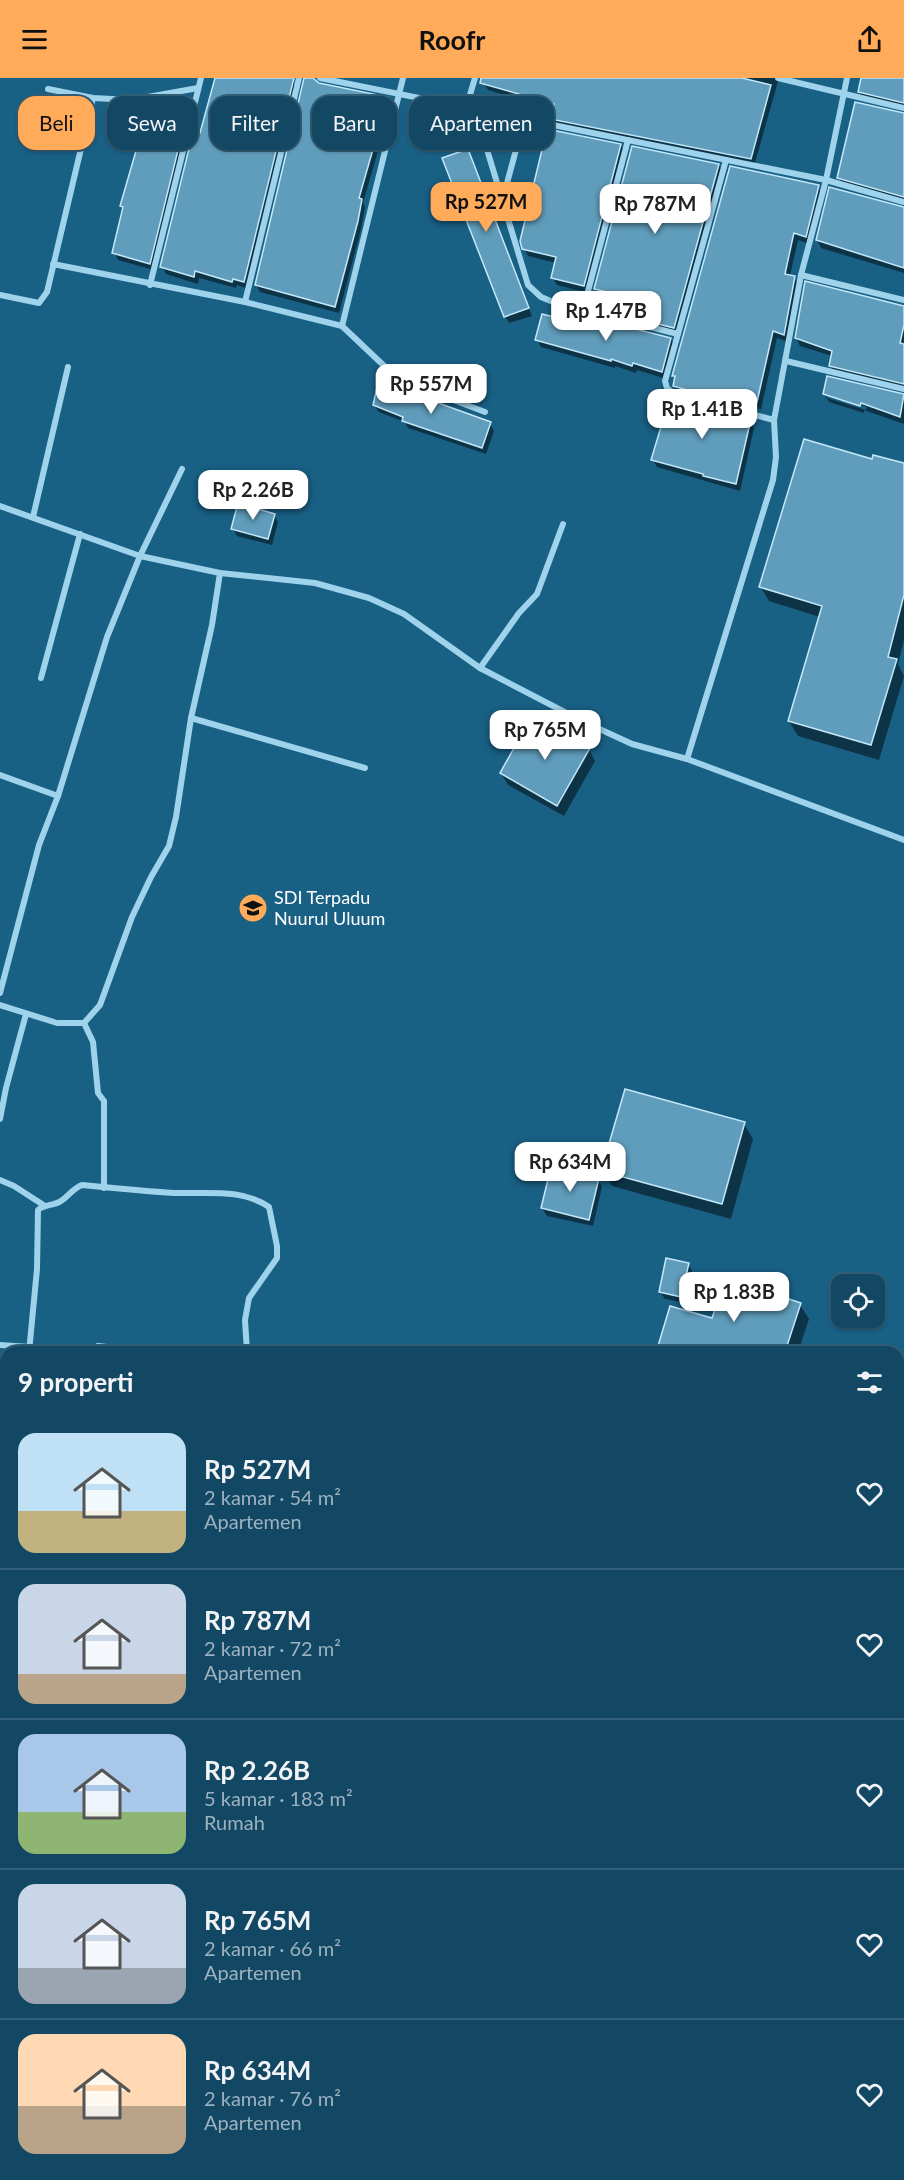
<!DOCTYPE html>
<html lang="id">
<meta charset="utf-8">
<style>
:root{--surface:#134864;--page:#1c4f6a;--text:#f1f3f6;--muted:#9db2bf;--line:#326078;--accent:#ffab5a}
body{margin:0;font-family:Lato,sans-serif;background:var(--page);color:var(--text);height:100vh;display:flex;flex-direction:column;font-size:22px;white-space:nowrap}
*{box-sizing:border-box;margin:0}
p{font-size:20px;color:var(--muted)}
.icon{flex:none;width:33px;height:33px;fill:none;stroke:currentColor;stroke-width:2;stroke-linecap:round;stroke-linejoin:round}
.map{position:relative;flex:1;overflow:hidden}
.sheet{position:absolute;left:0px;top:1268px;width:904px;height:836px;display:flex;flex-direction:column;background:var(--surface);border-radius:18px 18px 0 0;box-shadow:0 2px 4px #0004,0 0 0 2px var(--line)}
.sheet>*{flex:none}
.banner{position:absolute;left:18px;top:18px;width:600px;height:54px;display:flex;gap:12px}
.buttons{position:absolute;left:831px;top:1196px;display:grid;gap:12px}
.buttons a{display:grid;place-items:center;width:54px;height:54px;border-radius:12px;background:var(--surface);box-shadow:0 2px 4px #0004,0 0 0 2px var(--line);font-size:30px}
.price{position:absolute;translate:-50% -51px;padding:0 14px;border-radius:12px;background:#fff;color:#222;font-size:20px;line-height:39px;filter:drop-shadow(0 2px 3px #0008)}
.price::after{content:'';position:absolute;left:50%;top:36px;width:18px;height:14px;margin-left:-9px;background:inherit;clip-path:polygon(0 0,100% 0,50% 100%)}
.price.active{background:var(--accent);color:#111}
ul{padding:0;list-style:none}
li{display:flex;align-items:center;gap:18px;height:150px;padding:0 18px}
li+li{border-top:2px solid var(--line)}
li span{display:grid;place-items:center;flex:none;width:168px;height:120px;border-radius:18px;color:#555}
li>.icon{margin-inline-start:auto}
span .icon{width:72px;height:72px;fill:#fffc;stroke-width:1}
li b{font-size:26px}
h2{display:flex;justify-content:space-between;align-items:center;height:72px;padding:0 18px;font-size:26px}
.chip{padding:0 21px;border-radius:18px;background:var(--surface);box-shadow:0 2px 4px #0004,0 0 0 2px var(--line);font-size:21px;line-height:54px}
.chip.active{background:var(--accent);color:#111}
header{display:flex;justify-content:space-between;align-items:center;height:78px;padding:0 18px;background:var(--accent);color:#111;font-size:27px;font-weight:700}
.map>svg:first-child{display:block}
.shadow{fill:#0007;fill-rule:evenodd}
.building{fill:#609dbc;stroke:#c4e8f9;stroke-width:1.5}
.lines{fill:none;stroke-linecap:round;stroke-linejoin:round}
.minor{stroke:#9fd3ec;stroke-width:6}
.labels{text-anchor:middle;stroke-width:6;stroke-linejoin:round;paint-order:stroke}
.poi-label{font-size:18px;fill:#fff;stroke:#196085;text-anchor:start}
</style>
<header><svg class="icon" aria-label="menu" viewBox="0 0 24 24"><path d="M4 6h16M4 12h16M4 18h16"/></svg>Roofr<svg class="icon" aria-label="share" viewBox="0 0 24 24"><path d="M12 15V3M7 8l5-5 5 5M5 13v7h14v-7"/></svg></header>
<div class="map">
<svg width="904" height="2102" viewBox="0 0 904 2102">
<rect width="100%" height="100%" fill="#196085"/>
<g class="shadow">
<polygon points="217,0 284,0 292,2 297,10 248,211 237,207 236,210 199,200 198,206 166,196 162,188"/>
<polygon points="485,0 779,0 754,88 556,48 552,41 554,32 488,12 484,5"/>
<polygon points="858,0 904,0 904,30 863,21 859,13 862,1"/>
<polygon points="387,20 391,28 363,125 365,129 361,151 339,235 260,214 256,207"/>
<polygon points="904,37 904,124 843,107 839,99"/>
<polygon points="182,53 186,60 154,192 118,182 114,174 124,132 122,128 138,70 135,65"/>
<polygon points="621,67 625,75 588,215 557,207 553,200 556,185 528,178 524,170"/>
<polygon points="471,80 532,238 509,245 505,238"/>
<polygon points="719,87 723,95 678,256 608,239 604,231 607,220 600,218 596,211"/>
<polygon points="818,109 822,116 809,166 798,162 790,198 794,200 799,207 788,264 777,260 761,331 758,330 756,338 679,315 674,308 676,301 674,297"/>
<polygon points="904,130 904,195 821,170 817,162"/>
<polygon points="904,229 904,311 835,295 830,287 832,278 800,268 796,260"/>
<polygon points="599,252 671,261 675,268 666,301 637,292 636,295 615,288 615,290 541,269 537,262"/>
<polygon points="405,312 407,316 490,346 494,353 486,376 408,350 405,344 379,334 374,327"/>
<path d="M824 316 904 317V346L864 332V335L829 324ZM827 316 867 329 866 332 827 320Z"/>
<polygon points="750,342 754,350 740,413 657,389 653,382"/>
<polygon points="873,383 904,386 904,562 898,586 904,598 879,682 798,658 789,643 820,539 769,523 760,508"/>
<polygon points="274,437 278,444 272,467 237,458 233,451"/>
<polygon points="589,671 595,683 564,738 508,707 501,695"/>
<polygon points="744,1046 753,1061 731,1141 612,1108 603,1093"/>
<polygon points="598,1101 602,1109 593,1148 547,1138 542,1130"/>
<polygon points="688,1186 692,1193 685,1225 665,1221 660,1214"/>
<polygon points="800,1227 809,1241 798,1274 663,1274 660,1268 713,1242"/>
<polygon points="898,1280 904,1281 904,1637 898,1635"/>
<polygon points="2,1617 6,1622 6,1749 0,1738 0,1618"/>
<polygon points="6,1804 6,1916 0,1918 0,1808"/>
<polygon points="898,1959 904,1961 904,2055 898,2053"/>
<polygon points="6,1966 6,1996 0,1998 0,1967"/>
<polygon points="6,2043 6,2063 0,2045"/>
<polygon points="70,2097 135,2097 119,2102 72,2102"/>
<polygon points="152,2097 211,2097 212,2102 154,2102"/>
<polygon points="592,2097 675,2097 674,2102 590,2102"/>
</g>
<g class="building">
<polygon points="215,0 294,0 244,204 233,201 232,204 195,193 194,199 160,189 193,54 200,55"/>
<polygon points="304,0 313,0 319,5 388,19 359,120 362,121 358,143 335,229 255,207"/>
<polygon points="481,0 742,0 771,7 751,81 550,41 554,26 480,5"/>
<polygon points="861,0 904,0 904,25 858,14"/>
<polygon points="855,24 904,35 904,119 837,100"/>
<polygon points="139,43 183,52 150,186 112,175 123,129 120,128 138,66 134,65"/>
<polygon points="547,51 621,66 584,208 551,200 556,179 522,171 520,163"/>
<polygon points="632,68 719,86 674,250 602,232 607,214 594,211"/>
<polygon points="468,71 529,230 504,239 442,80"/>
<polygon points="730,88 819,107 806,159 794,155 793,159 785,196 795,198 784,257 773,253 757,324 754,323 753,331 673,308 675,298 672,298"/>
<polygon points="829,109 904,129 904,190 816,162"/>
<polygon points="805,203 904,228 904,247 900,265 904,266 904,306 829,288 832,273 795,260"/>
<polygon points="542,236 598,250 600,242 671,260 662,294 633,285 632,288 611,281 611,283 535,262"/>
<polygon points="827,298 904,316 900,339 861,325 860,328 823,316"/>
<polygon points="379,301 406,311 405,313 491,344 482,370 402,343 403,339 373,327"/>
<polygon points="670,319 751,341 736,406 703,398 703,396 651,382"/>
<polygon points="804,361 872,381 873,377 904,385 904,517 888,579 897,581 871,667 788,643 822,528 759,509"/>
<polygon points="238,425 275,436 268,461 231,451"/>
<polygon points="532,638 590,670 557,728 500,695"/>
<polygon points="625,1011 745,1044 722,1126 601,1093"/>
<polygon points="551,1089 599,1100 589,1142 541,1130"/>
<polygon points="666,1180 689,1185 681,1219 659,1214"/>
<polygon points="726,1200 801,1225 785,1274 678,1274 658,1268 670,1228 712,1240"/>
</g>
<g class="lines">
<g class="minor">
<polyline points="320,0 826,102 904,124"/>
<polyline points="778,0 904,30"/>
<polyline points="48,11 93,20 131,22 198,10"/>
<polyline points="466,30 475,0"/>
<polyline points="475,32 528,207 541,219 558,226 678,256"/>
<polyline points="726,82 665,303 667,310 673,315 774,342"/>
<polyline points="503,120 524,42"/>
<polyline points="53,186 245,224 342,248 398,301 485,334"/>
<polyline points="801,197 904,222"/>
<polyline points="150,207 201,0"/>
<polyline points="0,217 39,225 47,214 93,20"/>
<polyline points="245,224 299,0"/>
<polyline points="583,232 628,62"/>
<polyline points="342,248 403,0"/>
<polyline points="786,283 904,311"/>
<polyline points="0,428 140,478 220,495 315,505 369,520 404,536 480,590 580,642 632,666 687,681 904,762"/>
<polyline points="33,439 68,289"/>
<polyline points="480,590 519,535 537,516 563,446"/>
<polyline points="41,600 80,456"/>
<polyline points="191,640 365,690"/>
<polyline points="687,681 773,402 776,379 774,342 801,197 826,102 847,0"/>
<polyline points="0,697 58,718"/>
<polyline points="0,915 39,767 58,718 107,559 140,478 182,391"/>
<polyline points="0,927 57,945 84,945 100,927 132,839 151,799 169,768 176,739 191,640 212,547 220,495"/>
<polyline points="84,945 93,964 98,1015 104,1023 104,1110"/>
<polyline points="0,1041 6,1010 26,936"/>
<polyline points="0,1102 14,1108 45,1128"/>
<polyline points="0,1267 30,1269"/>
<polyline points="98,1268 152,1274"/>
<path d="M29 1274 37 1191 38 1132C44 1126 54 1128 61 1123 69 1118 72 1111 82 1107 113 1110 143 1113 174 1115 207 1116 241 1110 269 1129L277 1168V1180L249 1220 245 1242 247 1274"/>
<polyline points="0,1599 6,1604"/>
<polyline points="0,1762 6,1772"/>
<polyline points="0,2094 2,2102"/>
<polyline points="132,2097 133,2102"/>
</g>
</g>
<defs>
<g id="school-disc" transform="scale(1.5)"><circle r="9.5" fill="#ffab5a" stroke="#196085"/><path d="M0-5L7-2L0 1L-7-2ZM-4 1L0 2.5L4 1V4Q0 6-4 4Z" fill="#111"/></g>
</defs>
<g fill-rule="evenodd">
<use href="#school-disc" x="253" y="830"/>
</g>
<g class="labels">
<g class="poi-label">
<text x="274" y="826">SDI Terpadu<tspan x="274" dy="21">Nuurul Uluum</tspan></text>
</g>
</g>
</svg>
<div class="buttons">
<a><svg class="icon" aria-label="locate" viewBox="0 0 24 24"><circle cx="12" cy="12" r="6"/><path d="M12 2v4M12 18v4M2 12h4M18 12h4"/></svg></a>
</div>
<b class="price active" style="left:486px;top:155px">Rp 527M</b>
<b class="price" style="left:655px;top:157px">Rp 787M</b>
<b class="price" style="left:606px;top:264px">Rp 1.47B</b>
<b class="price" style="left:431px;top:337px">Rp 557M</b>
<b class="price" style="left:702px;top:362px">Rp 1.41B</b>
<b class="price" style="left:253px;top:443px">Rp 2.26B</b>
<b class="price" style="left:545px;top:683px">Rp 765M</b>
<b class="price" style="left:570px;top:1115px">Rp 634M</b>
<b class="price" style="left:734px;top:1245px">Rp 1.83B</b>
<div class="banner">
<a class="chip active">Beli</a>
<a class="chip">Sewa</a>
<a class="chip">Filter</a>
<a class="chip">Baru</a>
<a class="chip">Apartemen</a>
</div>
<section class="sheet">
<h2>9 properti<svg class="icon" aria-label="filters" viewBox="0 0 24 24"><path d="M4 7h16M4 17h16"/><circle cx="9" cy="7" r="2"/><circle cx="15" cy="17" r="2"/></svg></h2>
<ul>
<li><span style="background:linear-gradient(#bfe0f5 65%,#c2b280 0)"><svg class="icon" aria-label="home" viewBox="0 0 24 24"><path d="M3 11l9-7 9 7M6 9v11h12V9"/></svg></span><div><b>Rp 527M</b><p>2 kamar · 54 m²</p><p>Apartemen</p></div><svg class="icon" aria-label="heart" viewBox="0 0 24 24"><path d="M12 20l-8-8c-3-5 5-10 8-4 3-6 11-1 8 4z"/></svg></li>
<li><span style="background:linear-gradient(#c9d6e8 75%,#b9a48a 0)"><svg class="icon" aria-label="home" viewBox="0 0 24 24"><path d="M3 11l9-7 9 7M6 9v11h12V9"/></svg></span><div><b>Rp 787M</b><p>2 kamar · 72 m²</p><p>Apartemen</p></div><svg class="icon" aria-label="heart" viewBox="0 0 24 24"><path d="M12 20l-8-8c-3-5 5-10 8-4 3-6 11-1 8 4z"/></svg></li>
<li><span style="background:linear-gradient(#a9c7e8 65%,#8fb573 0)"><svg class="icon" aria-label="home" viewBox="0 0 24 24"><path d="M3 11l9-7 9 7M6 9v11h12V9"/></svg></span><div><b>Rp 2.26B</b><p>5 kamar · 183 m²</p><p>Rumah</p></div><svg class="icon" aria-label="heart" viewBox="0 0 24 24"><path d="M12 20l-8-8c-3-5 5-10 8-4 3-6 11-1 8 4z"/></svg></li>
<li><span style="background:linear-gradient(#c9d6e8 70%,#9aa5b1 0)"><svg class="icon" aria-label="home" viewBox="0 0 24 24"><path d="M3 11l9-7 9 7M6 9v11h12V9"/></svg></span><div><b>Rp 765M</b><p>2 kamar · 66 m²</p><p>Apartemen</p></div><svg class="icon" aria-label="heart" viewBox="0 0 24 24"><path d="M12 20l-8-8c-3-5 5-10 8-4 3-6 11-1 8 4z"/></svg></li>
<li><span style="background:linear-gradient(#ffd9b3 60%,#b9a48a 0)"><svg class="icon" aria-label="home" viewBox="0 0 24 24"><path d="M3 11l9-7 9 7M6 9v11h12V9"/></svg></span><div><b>Rp 634M</b><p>2 kamar · 76 m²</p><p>Apartemen</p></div><svg class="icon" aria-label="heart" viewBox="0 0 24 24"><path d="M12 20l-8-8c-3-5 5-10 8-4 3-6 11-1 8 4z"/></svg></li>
</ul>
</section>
</div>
